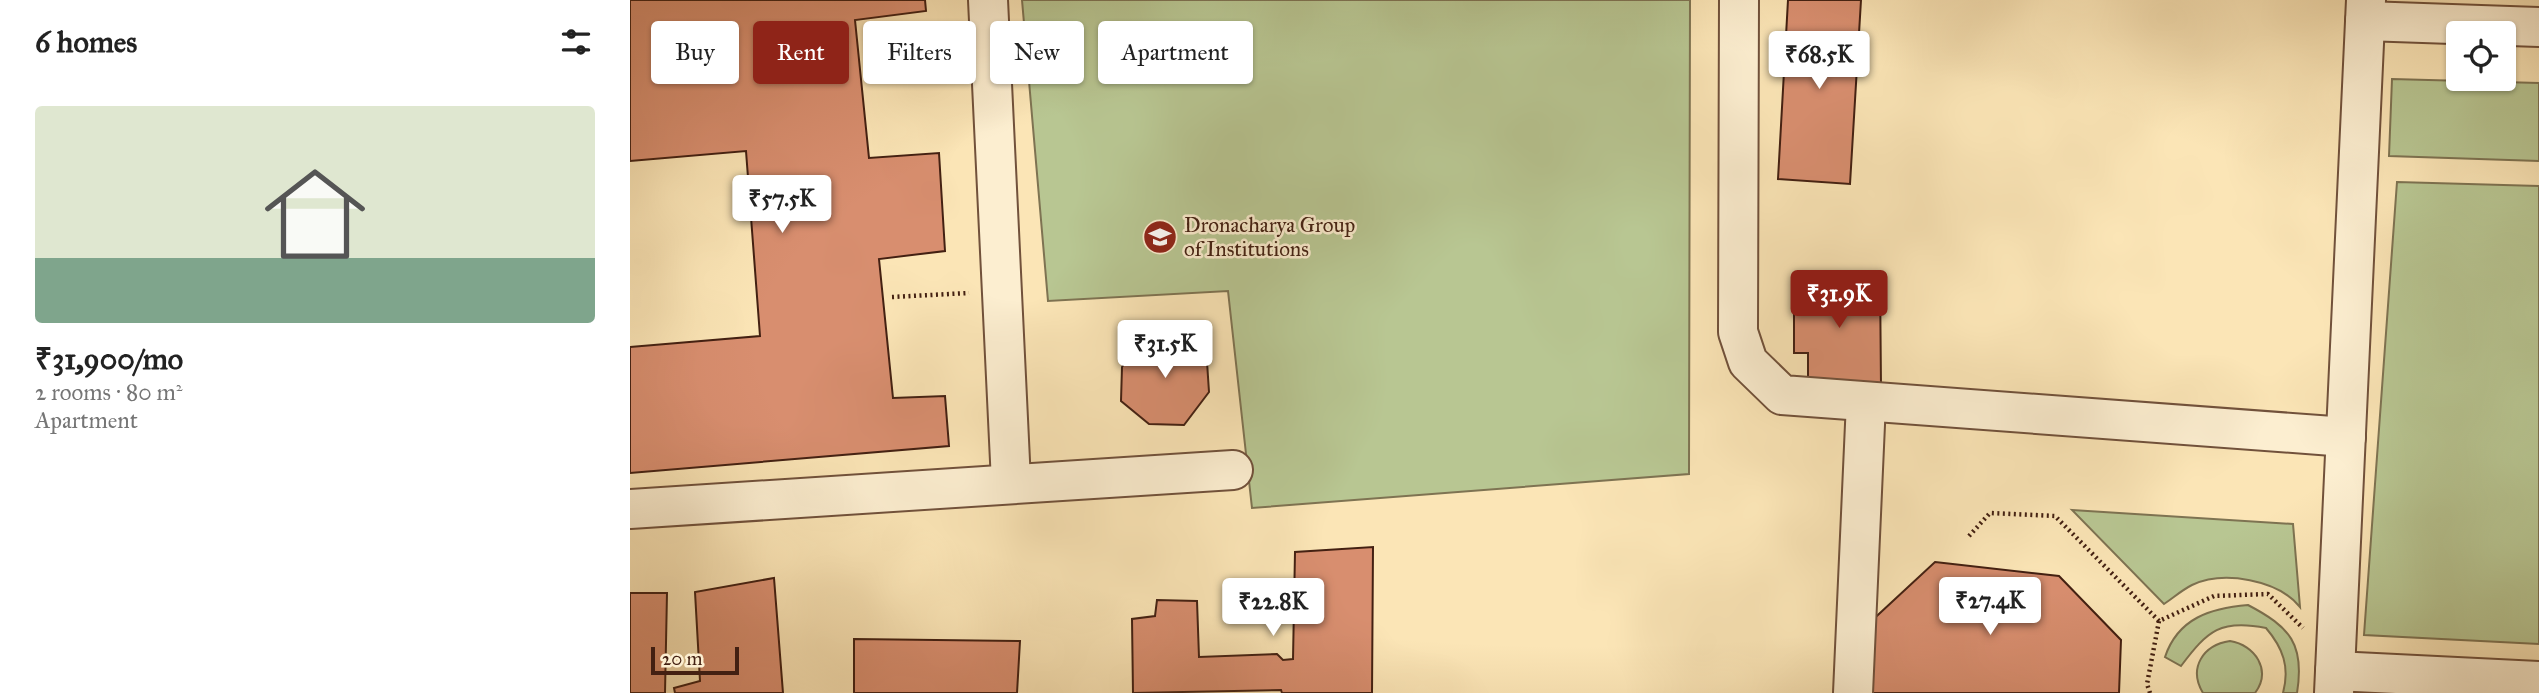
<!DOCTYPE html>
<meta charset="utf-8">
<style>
:root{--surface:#fff;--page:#f6f6f6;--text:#222;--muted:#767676;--accent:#8f2418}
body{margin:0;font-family:"IM FELL Great Primer",serif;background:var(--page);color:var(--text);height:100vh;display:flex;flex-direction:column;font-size:26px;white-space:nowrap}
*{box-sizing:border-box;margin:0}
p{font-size:23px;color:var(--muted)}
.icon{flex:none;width:38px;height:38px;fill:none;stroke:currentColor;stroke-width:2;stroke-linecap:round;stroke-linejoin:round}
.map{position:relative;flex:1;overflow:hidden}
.details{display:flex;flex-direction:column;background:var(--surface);width:630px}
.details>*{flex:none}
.top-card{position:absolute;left:21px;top:21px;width:665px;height:63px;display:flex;gap:14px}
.buttons{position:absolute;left:1816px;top:21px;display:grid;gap:14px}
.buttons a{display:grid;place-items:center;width:70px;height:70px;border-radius:7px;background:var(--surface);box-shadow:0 2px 5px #0004;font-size:35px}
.scale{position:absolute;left:21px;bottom:18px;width:88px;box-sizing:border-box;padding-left:7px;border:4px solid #432012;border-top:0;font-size:19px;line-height:24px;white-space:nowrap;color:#432012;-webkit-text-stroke:5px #fceed0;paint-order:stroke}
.price{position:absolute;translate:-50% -60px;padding:0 16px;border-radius:7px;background:#fff;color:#222;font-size:23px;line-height:46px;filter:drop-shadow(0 2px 4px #0008)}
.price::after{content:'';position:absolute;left:50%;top:42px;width:21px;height:16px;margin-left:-10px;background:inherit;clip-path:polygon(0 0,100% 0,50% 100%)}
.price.current{background:var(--accent);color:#fff}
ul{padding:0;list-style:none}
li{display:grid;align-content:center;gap:14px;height:371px;padding:0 35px}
li span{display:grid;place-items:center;height:217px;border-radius:7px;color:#555}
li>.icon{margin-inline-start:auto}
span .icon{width:126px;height:126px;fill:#fffc;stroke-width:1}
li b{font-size:30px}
h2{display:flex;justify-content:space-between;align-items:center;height:84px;padding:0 35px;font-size:30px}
.tag{padding:0 24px;border-radius:7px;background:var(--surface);box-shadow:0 2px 5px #0004;font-size:24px;line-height:63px}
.tag.current{background:var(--accent);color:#fff}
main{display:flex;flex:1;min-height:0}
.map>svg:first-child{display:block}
.green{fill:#b8c692;stroke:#7e7352;stroke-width:2}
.building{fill:#d88e6f;stroke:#432012;stroke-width:2}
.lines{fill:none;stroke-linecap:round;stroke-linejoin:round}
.minor-casing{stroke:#71513b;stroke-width:42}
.path{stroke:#432012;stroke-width:4.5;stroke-dasharray:2 3.5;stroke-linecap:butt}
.minor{stroke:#fceed0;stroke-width:38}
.labels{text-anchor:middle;stroke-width:5;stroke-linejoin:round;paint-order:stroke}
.poi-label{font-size:21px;fill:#432012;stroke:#fceed0;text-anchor:start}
</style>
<main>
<section class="details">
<h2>6 homes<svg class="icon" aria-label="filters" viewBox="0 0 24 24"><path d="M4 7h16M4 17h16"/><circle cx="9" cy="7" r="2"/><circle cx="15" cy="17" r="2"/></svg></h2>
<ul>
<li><span style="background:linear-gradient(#dfe7d0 70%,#7fa58c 0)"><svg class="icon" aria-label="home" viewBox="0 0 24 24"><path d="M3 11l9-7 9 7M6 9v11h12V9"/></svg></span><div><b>₹31,900/mo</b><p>2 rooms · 80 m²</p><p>Apartment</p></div></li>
</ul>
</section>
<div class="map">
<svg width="1909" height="693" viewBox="0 0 1909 693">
<rect width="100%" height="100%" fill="#fbe5b6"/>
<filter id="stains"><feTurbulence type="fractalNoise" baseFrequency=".00286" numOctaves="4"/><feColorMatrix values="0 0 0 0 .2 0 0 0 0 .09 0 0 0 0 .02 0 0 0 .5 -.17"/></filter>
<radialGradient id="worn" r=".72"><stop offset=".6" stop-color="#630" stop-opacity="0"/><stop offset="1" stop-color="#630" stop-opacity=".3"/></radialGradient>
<g class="green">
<polygon points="392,0 1060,0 1059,474 622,508 598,291 418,301"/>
<polygon points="1762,79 1909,83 1909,161 1759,156"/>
<polygon points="1767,182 1909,186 1909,644 1734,635"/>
<path d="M1442 510 1663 524 1670 607C1648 580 1594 570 1562 585 1552 590 1543 598 1534 604Z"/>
<path d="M1618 605C1660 627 1675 644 1667 693H1653C1660 667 1653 648 1636 628 1591 619 1578 630 1551 666L1535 657C1548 618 1581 608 1618 605Z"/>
<path d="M1600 641C1625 645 1642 670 1625 693H1573C1558 668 1573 645 1600 641Z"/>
</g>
<g class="building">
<polygon points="0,0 295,0 296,11 225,20 239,158 309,153 315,251 249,259 263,398 315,396 319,446 0,473 0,347 130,336 116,151 0,161"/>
<polygon points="1158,0 1231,0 1220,184 1148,179"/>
<polygon points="1250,276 1251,387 1178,388 1178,353 1164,353 1164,277"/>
<polygon points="551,333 577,362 579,392 554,425 519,424 491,401 492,367 516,334"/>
<polygon points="743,547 742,693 652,693 651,690 503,693 502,619 525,616 527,600 567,601 569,657 647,654 653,660 663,659 665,552"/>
<polygon points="1305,562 1429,576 1491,640 1489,693 1233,693 1236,626"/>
<polygon points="144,578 153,693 45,693 44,688 70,681 65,592"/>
<polygon points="0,593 37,593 35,693 0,693"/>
<polygon points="224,639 390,641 387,693 224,693"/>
</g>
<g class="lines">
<g class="minor-casing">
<g id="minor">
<polyline points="358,0 381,482"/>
<polyline points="1109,0 1108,332 1118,362 1152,395 1716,437"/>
<polyline points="1735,21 1909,27"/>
<polyline points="0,509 603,470"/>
<polyline points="1705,671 1909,681"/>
<polyline points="1223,693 1236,402"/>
<polyline points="1704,693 1736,0"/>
</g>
</g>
<g class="path">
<polyline points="240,80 329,71"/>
<polyline points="262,297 339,293"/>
<polyline points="1339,536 1360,513 1425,516 1529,621"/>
<polyline points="1520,693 1517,684 1529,621 1584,596 1638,594 1673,628"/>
</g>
<use href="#minor" class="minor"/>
</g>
<defs>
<g id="university-disc" transform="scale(1.75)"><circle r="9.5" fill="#8f2418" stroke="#fceed0"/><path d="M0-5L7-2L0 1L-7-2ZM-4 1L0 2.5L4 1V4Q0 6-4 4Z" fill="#fff"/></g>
</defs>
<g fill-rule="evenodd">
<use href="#university-disc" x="530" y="237"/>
</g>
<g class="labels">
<g class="poi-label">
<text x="554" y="232">Dronacharya Group<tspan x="554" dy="24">of Institutions</tspan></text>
</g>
</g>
<rect width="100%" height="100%" filter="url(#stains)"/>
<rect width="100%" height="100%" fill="url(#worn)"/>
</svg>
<div class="buttons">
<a><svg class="icon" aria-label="locate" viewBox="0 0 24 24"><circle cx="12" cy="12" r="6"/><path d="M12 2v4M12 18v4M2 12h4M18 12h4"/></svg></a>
</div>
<div class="scale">20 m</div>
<b class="price" style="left:1189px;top:91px">₹68.5K</b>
<b class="price" style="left:152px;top:235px">₹57.5K</b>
<b class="price current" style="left:1209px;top:330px">₹31.9K</b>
<b class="price" style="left:535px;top:380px">₹31.5K</b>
<b class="price" style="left:1360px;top:637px">₹27.4K</b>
<b class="price" style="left:643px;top:638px">₹22.8K</b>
<div class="top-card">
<a class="tag">Buy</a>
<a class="tag current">Rent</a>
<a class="tag">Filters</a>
<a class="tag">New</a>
<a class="tag">Apartment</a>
</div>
</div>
</main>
